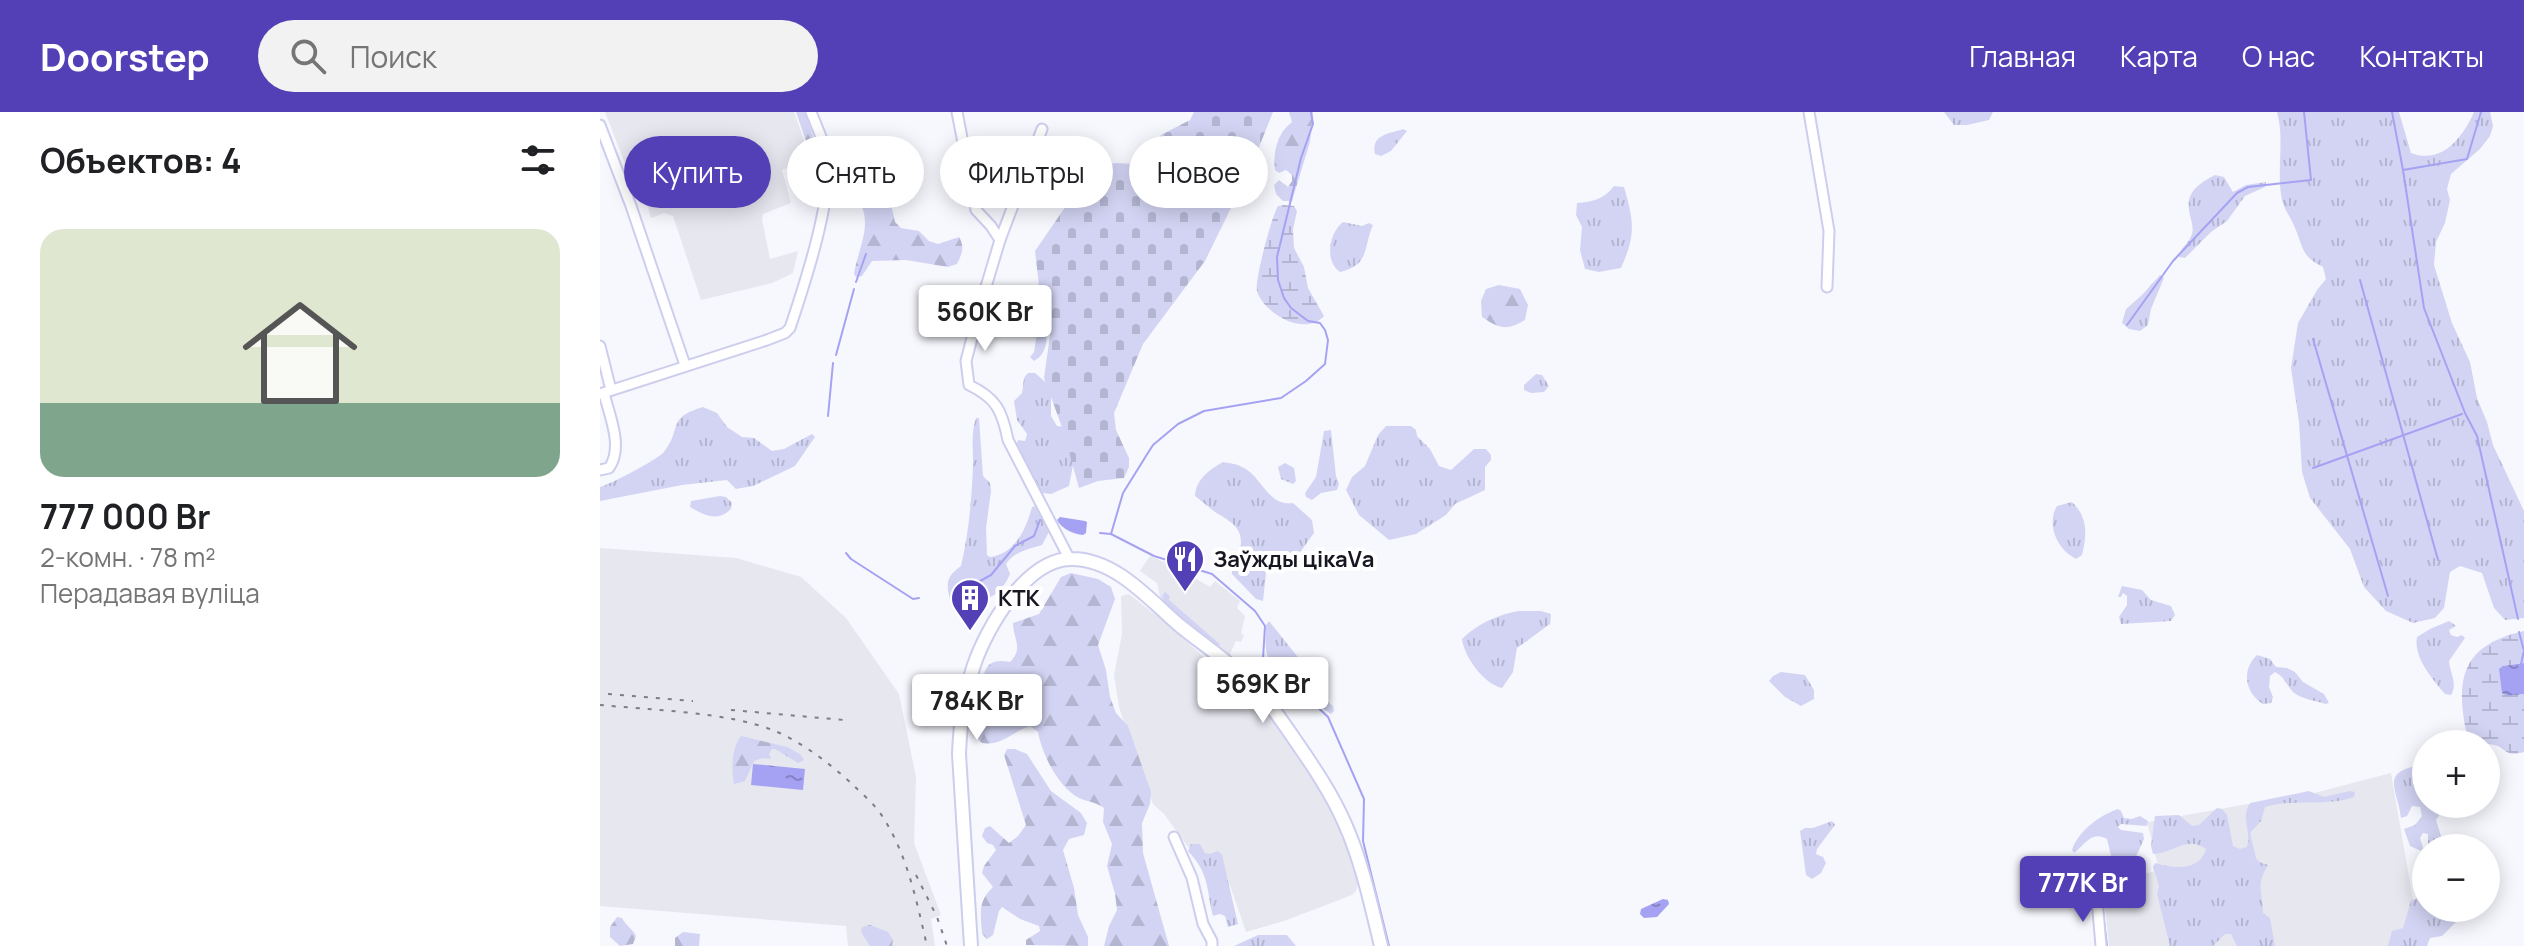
<!DOCTYPE html>
<html lang="ru">
<meta charset="utf-8">
<style>
:root{--surface:#fff;--page:#f2f2f2;--text:#202124;--muted:#757577;--accent:#5340b7}
body{margin:0;font-family:Manrope,sans-serif;background:var(--page);color:var(--text);height:100vh;display:flex;flex-direction:column;font-size:30px;white-space:nowrap}
*{box-sizing:border-box;margin:0}
p{font-size:26px;color:var(--muted)}
.icon{flex:none;width:44px;height:44px;fill:none;stroke:currentColor;stroke-width:2;stroke-linecap:round;stroke-linejoin:round}
.map{position:relative;flex:1;overflow:hidden}
.drawer{display:flex;flex-direction:column;background:var(--surface);width:600px}
.drawer>*{flex:none}
.guide{position:absolute;left:24px;top:24px;width:760px;height:72px;display:flex;gap:16px}
.fabs{position:absolute;left:1812px;top:618px;display:grid;gap:16px}
.fabs a{display:grid;place-items:center;width:88px;height:88px;border-radius:50%;background:var(--surface);box-shadow:0 4px 20px #0003;font-size:40px}
.price{position:absolute;translate:-50% -68px;padding:0 18px;border-radius:8px;background:#fff;color:#222;font-size:26px;line-height:52px;filter:drop-shadow(0 2px 4px #0008)}
.price::after{content:'';position:absolute;left:50%;top:48px;width:24px;height:18px;margin-left:-12px;background:inherit;clip-path:polygon(0 0,100% 0,50% 100%)}
.price.current{background:var(--accent);color:#fff}
ul{padding:0;list-style:none}
li{display:grid;align-content:center;gap:16px;height:424px;padding:0 40px}
li span{display:grid;place-items:center;height:248px;border-radius:24px;color:#555}
li>.icon{margin-inline-start:auto}
span .icon{width:144px;height:144px;fill:#fffc;stroke-width:1}
li b{font-size:34px}
h2{display:flex;justify-content:space-between;align-items:center;height:96px;padding:0 40px;font-size:34px}
.tag{padding:0 28px;border-radius:36px;background:var(--surface);box-shadow:0 4px 20px #0003;font-size:28px;line-height:72px}
.tag.current{background:var(--accent);color:#fff}
header{display:flex;align-items:center;gap:48px;box-sizing:border-box;height:112px;padding:0 40px;background:var(--accent);color:#fff}
header strong{font-size:38px}
nav{display:flex;gap:44px;margin-inline-start:auto;font-size:28px}
.search{width:560px;height:72px;background:var(--page);display:flex;align-items:center;gap:20px;box-sizing:border-box;padding:0 28px;border-radius:44px;color:var(--muted);font-size:30px}
main{display:flex;flex:1;min-height:0}
.map>svg:first-child{display:block}
.built{fill:#e6e7ef}
.grass{fill:url(#grass-tufts)}
.forest{fill:url(#forest-firs)}
.wetland{fill:url(#wetland-marsh)}
.cemetery{fill:url(#cemetery-stones)}
.water{fill:url(#water-ripples)}
.lines{fill:none;stroke-linecap:round;stroke-linejoin:round}
.stream{stroke:#a5a2f3;stroke-width:2}
.minor-casing{stroke:#cdcdee;stroke-width:13}
.major-casing{stroke:#cdcdee;stroke-width:16}
.minor{stroke:#fff;stroke-width:9}
.major{stroke:#fff;stroke-width:12}
.rail{stroke:#7d7e86;stroke-width:2;stroke-dasharray:4 8;stroke-linecap:butt}
.labels{text-anchor:middle;stroke-width:8;stroke-linejoin:round;paint-order:stroke}
.poi-label{font-size:22px;font-weight:bold;fill:#171722;stroke:#fff;text-anchor:start}
</style>
<header>
<strong>Doorstep</strong>
<div class="search"><svg class="icon" aria-label="search" viewBox="0 0 24 24"><circle cx="10" cy="10" r="6"/><path d="M15 15l6 6"/></svg>Поиск</div>
<nav><a>Главная</a><a>Карта</a><a>О нас</a><a>Контакты</a></nav>
</header>
<main>
<section class="drawer">
<h2>Объектов: 4<svg class="icon" aria-label="filters" viewBox="0 0 24 24"><path d="M4 7h16M4 17h16"/><circle cx="9" cy="7" r="2"/><circle cx="15" cy="17" r="2"/></svg></h2>
<ul>
<li><span style="background:linear-gradient(#dfe7d0 70%,#7fa58c 0)"><svg class="icon" aria-label="home" viewBox="0 0 24 24"><path d="M3 11l9-7 9 7M6 9v11h12V9"/></svg></span><div><b>777 000 Br</b><p>2-комн. · 78 m²</p><p>Перадавая вуліца</p></div></li>
</ul>
</section>
<div class="map">
<svg width="1924" height="834" viewBox="0 0 1924 834">
<defs>
<pattern id="grass-tufts" width="24" height="20" patternUnits="userSpaceOnUse" patternTransform="scale(2)"><rect width="24" height="20" fill="#d3d4f3"/><path d="M3 7l-1-3M5 7V3M7 7l1-3M15 17l-1-3M17 17v-4M19 17l1-3" fill="none" stroke="#b4b5d0"/></pattern>
<pattern id="forest-firs" width="22" height="20" patternUnits="userSpaceOnUse" patternTransform="scale(2)"><rect width="22" height="20" fill="#d3d4f3"/><path d="M5 1l3.5 6h-7zM16 11l3.5 6h-7z" fill="#b4b5d0"/></pattern>
<pattern id="wetland-marsh" width="20" height="14" patternUnits="userSpaceOnUse" patternTransform="scale(2)"><rect width="20" height="14" fill="#d3d4f3"/><path d="M1 5h8M5 5V1M11 12h8M15 12V8" fill="none" stroke="#b4b5d0"/></pattern>
<pattern id="cemetery-stones" width="16" height="16" patternUnits="userSpaceOnUse" patternTransform="scale(2)"><rect width="16" height="16" fill="#d3d4f3"/><path d="M2 7V4a2 2 0 0 1 4 0v3zM10 15v-3a2 2 0 0 1 4 0v3z" fill="#b4b5d0"/></pattern>
<pattern id="water-ripples" width="26" height="14" patternUnits="userSpaceOnUse" patternTransform="scale(2)"><rect width="26" height="14" fill="#a5a2f3"/><path d="M2 4q2-2 4 0t4 0M15 11q2-2 4 0t4 0" fill="none" stroke="#8583c4"/></pattern>
</defs>
<rect width="100%" height="100%" fill="#f7f8fe"/>
<g class="built">
<polygon points="5,0 194,0 209,42 205,48 182,58 191,91 163,102 162,107 170,147 198,139 193,161 172,171 101,188 73,104 64,101 51,106 44,82 31,67"/>
<polygon points="0,436 136,446 201,465 246,506 299,582 316,665 314,731 341,803 331,807 335,834 248,834 246,814 0,794"/>
<polygon points="550,444 580,457 610,475 615,469 640,489 637,496 645,504 641,522 644,523 641,530 636,529 628,546 561,489 557,471 540,459"/>
<polygon points="529,482 567,512 671,605 707,654 728,693 747,735 758,772 756,779 752,783 684,809 646,820 622,750 588,735 564,702 553,692 536,648 519,595 514,563 522,522 521,484"/>
<polygon points="1791,661 1821,834 1509,834 1503,773 1559,758 1547,710 1648,692 1699,685"/>
</g>
<g class="grass">
<polygon points="1344,0 1393,0 1389,8 1367,13 1354,13"/>
<path d="M1677 0H1799L1811 41C1842 53 1863 25 1874 0H1890L1893 14 1890 24 1880 37 1851 62 1847 77 1850 88 1845 111 1836 130 1834 153 1852 211 1870 250 1877 286 1887 310 1893 333 1924 399V506L1905 508 1894 496 1882 461 1860 454 1850 460 1844 496 1835 506 1813 511 1786 499 1764 475 1750 437 1710 386 1702 360 1699 310 1691 256 1698 211 1717 178 1726 167 1723 155C1701 144 1704 137 1695 116 1691 106 1685 99 1682 88 1676 59 1685 28 1677 0Z"/>
<path d="M803 17 807 19 791 39 781 44 775 42C771 22 789 22 803 17Z"/>
<path d="M1615 63 1624 65 1633 80 1646 73 1666 70 1665 75 1645 84 1627 109 1611 120 1585 146 1579 145C1580 135 1589 132 1592 122 1594 116 1591 108 1590 103 1584 81 1598 72 1615 63Z"/>
<path d="M1014 74 1024 75C1034 109 1036 123 1021 156L999 160 985 157 980 138 982 115 976 103 977 91C993 90 1004 87 1014 74Z"/>
<path d="M743 110 762 114 769 111 773 113C763 136 770 153 740 160 724 149 729 121 743 110Z"/>
<polygon points="1560,163 1564,166 1551,197 1548,213 1540,219 1529,217 1522,211 1526,197 1542,183"/>
<polygon points="428,261 435,261 451,275 451,304 457,314 466,315 474,348 469,374 451,382 442,381 432,368 416,335 418,328 425,329 427,322 417,308 414,289 422,281 424,266"/>
<polygon points="936,262 942,263 949,274 944,280 931,281 924,278 924,273"/>
<path d="M103 295 117 301 127 315 142 325 154 326 172 339 184 337 212 322 215 325 195 354 153 374 136 377 127 368 82 373 0 389V375C11 372 56 348 63 341 83 318 65 306 103 295Z"/>
<path d="M376 306H379L383 364 390 371 391 379 386 416 387 443 390 445C415 442 426 417 432 395L435 394 444 402 449 420 442 433C428 437 414 440 406 452L410 462C402 480 393 487 373 490L369 501 365 503 351 491C346 473 345 465 361 454 369 420 372 385 373 351 373 335 371 321 376 306Z"/>
<polygon points="786,314 811,314 816,318 817,324 830,337 839,354 851,358 874,337 886,337 891,343 891,348 885,355 885,378 855,392 846,403 816,422 789,428 759,403 746,378 752,365 765,354 778,323"/>
<polygon points="731,318 736,364 739,372 737,378 721,381 712,388 706,385 705,381 716,365 724,319"/>
<path d="M623 350C629 351 637 352 642 355 662 364 667 394 693 391L712 408 714 421 696 446 679 450 666 461 663 489 656 487 632 462C631 451 639 443 641 432 642 414 628 408 615 400 608 395 602 389 595 384 596 367 609 358 623 350Z"/>
<polygon points="685,351 694,356 696,369 693,372 681,367 678,355"/>
<path d="M120 384 126 385 132 391 131 397C118 410 105 404 90 395L91 389Z"/>
<path d="M1472 390C1488 405 1487 423 1482 443L1476 447C1457 438 1446 412 1457 394Z"/>
<polygon points="1522,474 1542,478 1551,488 1571,494 1575,503 1571,509 1521,512 1519,505 1527,493 1527,484 1523,481 1521,485 1518,485"/>
<polygon points="565,480 570,484 569,488 621,533 614,533 564,490 562,484"/>
<path d="M919 499H941L951 502 950 512 917 536 913 560 902 576C884 572 864 545 862 527 877 512 899 502 919 499Z"/>
<path d="M669 509 701 549 709 572 717 582 733 594 734 599 731 602C712 588 677 569 668 545 664 536 666 523 666 513Z"/>
<path d="M1849 509 1856 514 1849 518 1851 523 1857 525 1862 523 1865 526 1849 549C1850 561 1858 572 1851 583L1845 582C1833 568 1813 545 1817 525L1830 517Z"/>
<path d="M1657 543 1670 547 1676 555 1687 556 1695 560 1703 570 1724 582 1729 591 1726 592C1716 589 1701 587 1693 580 1686 573 1685 565 1675 560L1670 564 1669 575 1673 585 1671 591 1663 592C1645 581 1641 558 1657 543Z"/>
<polygon points="1181,560 1205,563 1214,578 1214,587 1201,594 1185,585 1169,569 1173,564"/>
<path d="M1820 653 1826 656V692H1847L1836 708 1842 727 1840 736H1828V722L1823 721 1820 726 1823 736 1821 739 1810 734 1804 717 1815 713 1822 704 1820 695 1812 694 1807 704 1801 706C1798 676 1779 661 1820 653Z"/>
<path d="M1709 679 1724 685 1750 679 1755 680 1754 685C1726 695 1695 686 1665 695L1661 709 1650 721 1656 746 1659 750 1668 753C1656 773 1662 777 1663 801L1670 806 1675 834H1637L1631 822H1625L1613 834H1570L1557 782 1559 774 1553 755 1555 751C1574 757 1600 759 1606 737 1587 723 1574 741 1553 742L1551 734 1555 704 1579 703 1592 714 1599 713 1617 696 1622 697 1627 703 1633 734 1640 737 1647 735C1652 719 1640 707 1650 691Z"/>
<path d="M1518 697 1521 699 1524 706 1532 707 1540 704 1548 709 1547 714 1521 712 1518 715 1521 718 1543 721 1544 727 1533 751 1536 757C1530 768 1518 770 1506 773L1503 772 1506 767 1516 761 1518 756 1511 744 1507 727C1491 718 1485 733 1474 741L1472 738C1478 719 1500 703 1518 697Z"/>
<polygon points="1232,709 1235,713 1217,737 1216,742 1223,745 1226,751 1221,761 1212,767 1206,763 1200,719 1205,716 1213,716"/>
<path d="M591 732H600L605 741 610 742 618 739 622 743 638 812 628 815 625 804 620 802 613 804C606 776 610 763 588 739Z"/>
<path d="M1466 761 1472 765 1478 775 1485 770 1489 771 1490 777 1483 794C1468 793 1456 783 1456 766L1460 762Z"/>
<polygon points="1817,786 1826,788 1826,796 1870,796 1842,824 1830,826 1827,834 1788,834 1792,819 1803,816 1811,789"/>
<polygon points="658,823 687,823 696,834 634,834"/>
</g>
<g class="forest">
<polygon points="196,0 205,0 220,45 215,50 208,50 201,54 197,48 206,29"/>
<path d="M689 0H713L710 30 692 89H683L676 82 674 73 679 68 688 75 692 69V63L686 58 679 61 675 58C673 40 677 21 692 10Z"/>
<path d="M279 37 283 41 275 82 279 87 291 92 295 110 301 116 319 119 329 129 338 132 359 125C365 135 362 142 357 152L348 155 306 148 272 149 262 164 256 165 254 162C258 136 274 112 258 87 252 78 240 74 235 65 251 42 251 56 269 51L274 38Z"/>
<polygon points="517,51 535,52 536,58 492,80 487,72 503,60 507,52"/>
<path d="M899 173 920 177 928 193 925 208C906 219 900 217 882 205L881 189 886 177Z"/>
<path d="M436 196 441 198C447 214 452 240 434 249L430 245 434 240 437 221 434 219 425 221 419 213 421 210 427 208 431 197Z"/>
<path d="M471 461 498 467 511 475 515 487 498 533 506 558 510 585 516 601 528 614 551 680 550 692 542 711 543 741 569 834H504L509 814 517 798 515 782 507 754 512 732 503 710 504 696C496 690 488 690 479 686 458 675 442 642 438 620L430 614C412 620 402 634 382 631L377 626C377 613 380 600 381 587 384 566 380 544 410 550 424 536 413 527 413 511L439 502 461 465Z"/>
<path d="M141 624 187 635 200 642 204 648 198 651 175 637H172L169 642 171 647 162 646 154 649 145 669 134 672C131 658 132 634 141 624Z"/>
<path d="M407 637H415L427 642 451 679 481 701 487 711 484 723 469 727 463 738 474 776 478 803 488 825V834L426 833V828L440 819 439 814 420 807 402 795 399 799 393 823 387 827 382 822C381 802 377 790 393 775L382 761 384 754 396 738 393 733 387 731 382 724 385 716 390 714 409 731 418 724 426 713 404 643Z"/>
<path d="M17 805 22 806C26 814 32 816 36 824L33 832 20 834 10 825V815Z"/>
<polygon points="270,813 288,820 293,828 292,834 270,834 261,820 262,815"/>
<polygon points="83,820 100,822 99,834 75,834 75,826"/>
</g>
<g class="wetland">
<path d="M684 93 694 94 697 99 693 117 694 136 704 155 708 176 724 204C705 225 664 202 657 179 654 170 672 103 678 94Z"/>
<path d="M1924 519V551L1903 554 1909 584 1924 582V640C1904 646 1906 635 1894 633 1886 631 1878 632 1869 632 1855 572 1857 534 1924 519Z"/>
</g>
<polygon class="cemetery" points="594,0 673,0 651,55 605,149 543,232 514,301 516,318 529,346 529,355 524,366 498,369 479,376 463,318 444,266 451,216 440,182 435,139 479,75 499,69 511,58 539,55 561,23 590,8"/>
<g class="water">
<path d="M460 405 485 409 487 410 486 421 483 423C473 422 462 417 457 408Z"/>
<polygon points="1924,551 1924,582 1908,584 1902,581 1899,557 1903,554"/>
<polygon points="153,652 205,657 203,678 151,673"/>
<polygon points="1063,787 1068,788 1069,792 1057,805 1044,806 1040,802 1041,797"/>
</g>
<g class="lines">
<g class="stream">
<polyline points="1792,0 1803,58 1824,196 1865,301 1877,324 1918,507"/>
<polyline points="216,44 221,46"/>
<polyline points="233,50 240,53"/>
<polyline points="1803,58 1867,47 1881,0"/>
<polyline points="1760,168 1838,448"/>
<polyline points="256,170 266,142"/>
<polyline points="1527,213 1573,149 1637,81 1648,75 1711,68 1704,0"/>
<polyline points="1713,227 1788,484"/>
<polyline points="236,243 254,177"/>
<polyline points="228,304 233,251"/>
<polyline points="1713,356 1862,302"/>
<polyline points="500,421 511,422 554,444 612,462 655,499 665,514 663,547 677,567 711,589 728,605 764,687 763,729 789,834"/>
<polyline points="511,422 523,381 546,344 553,333 578,312 604,299 681,286 706,269 725,252 728,228 725,218 720,211 708,209 691,196 684,186 678,168 677,145 701,46 713,12 711,0"/>
<polyline points="246,441 251,447 313,487 319,486"/>
<polyline points="359,489 371,474 391,463 415,434 434,424 440,408"/>
<polyline points="1919,520 1924,539 1921,552"/>
<polyline points="1500,775 1501,786"/>
<polyline points="1502,792 1507,834"/>
</g>
<g class="minor-casing">
<g id="minor">
<polyline points="357,0 376,98 391,114 400,128"/>
<polyline points="1209,0 1229,119 1227,175"/>
<polyline points="0,13 31,94 85,253"/>
<path d="M442 17 400 128 382 188 366 249 369 273C396 286 402 298 408 328L469 446"/>
<polyline points="0,234 11,278"/>
<path d="M0 282 167 228 185 221 190 216C204 174 235 82 226 41 223 27 216 13 211 0"/>
<path d="M0 358 9 356C24 335 9 303 4 281"/>
<polyline points="574,725 592,766 603,812 612,829 612,834"/>
<polyline points="1497,787 1501,834"/>
</g>
</g>
<g class="major-casing">
<path id="major" d="M371 834 359 642C360 613 365 580 374 553 387 515 427 446 472 447 515 447 549 487 579 513 601 531 625 547 645 566 665 584 680 606 695 628 713 654 732 682 745 712 762 750 771 793 781 834"/>
</g>
<use href="#minor" class="minor"/>
<use href="#major" class="major"/>
<g class="rail">
<polyline points="8,582 93,589"/>
<path d="M0 593C51 598 129 600 175 619 203 631 229 651 251 671 262 682 276 693 284 707 308 745 317 791 327 834"/>
<polyline points="131,598 244,608"/>
<polyline points="316,763 337,805 347,834"/>
</g>
</g>
<defs>
<g id="restaurant-pin" transform="scale(2)"><path d="M0 17L-7.5 6A9.5 9.5 0 1 1 7.5 6Z" fill="#5340b7" stroke="#fff"/><path d="M-5-6h1v4h1v-4h1v4h1v-4h1v5L-1.5 .5V6h-2V.5L-5-1ZM5-6V6H3V1.5H1.5Q1.5-4 5-6Z" fill="#fff"/></g>
<g id="building-pin" transform="scale(2)"><path d="M0 17L-7.5 6A9.5 9.5 0 1 1 7.5 6Z" fill="#5340b7" stroke="#fff"/><path d="M-4-6H4V6H1V3H-1V6H-4ZM-2.5-4.3h1.7v1.8h-1.7ZM.8-4.3h1.7v1.8H.8ZM-2.5-1h1.7V.8h-1.7ZM.8-1h1.7V.8H.8Z" fill="#fff"/></g>
</defs>
<g fill-rule="evenodd">
<use href="#restaurant-pin" x="585" y="447"/>
<use href="#building-pin" x="370" y="486"/>
</g>
<g class="labels">
<g class="poi-label">
<text x="613" y="455">Заўжды цікаVа</text>
<text x="398" y="494">КТК</text>
</g>
</g>
</svg>
<div class="fabs">
<a>+</a>
<a>−</a>
</div>
<b class="price" style="left:385px;top:241px">560K Br</b>
<b class="price" style="left:663px;top:613px">569K Br</b>
<b class="price" style="left:377px;top:630px">784K Br</b>
<b class="price current" style="left:1483px;top:812px">777K Br</b>
<div class="guide">
<a class="tag current">Купить</a>
<a class="tag">Снять</a>
<a class="tag">Фильтры</a>
<a class="tag">Новое</a>
</div>
</div>
</main>
